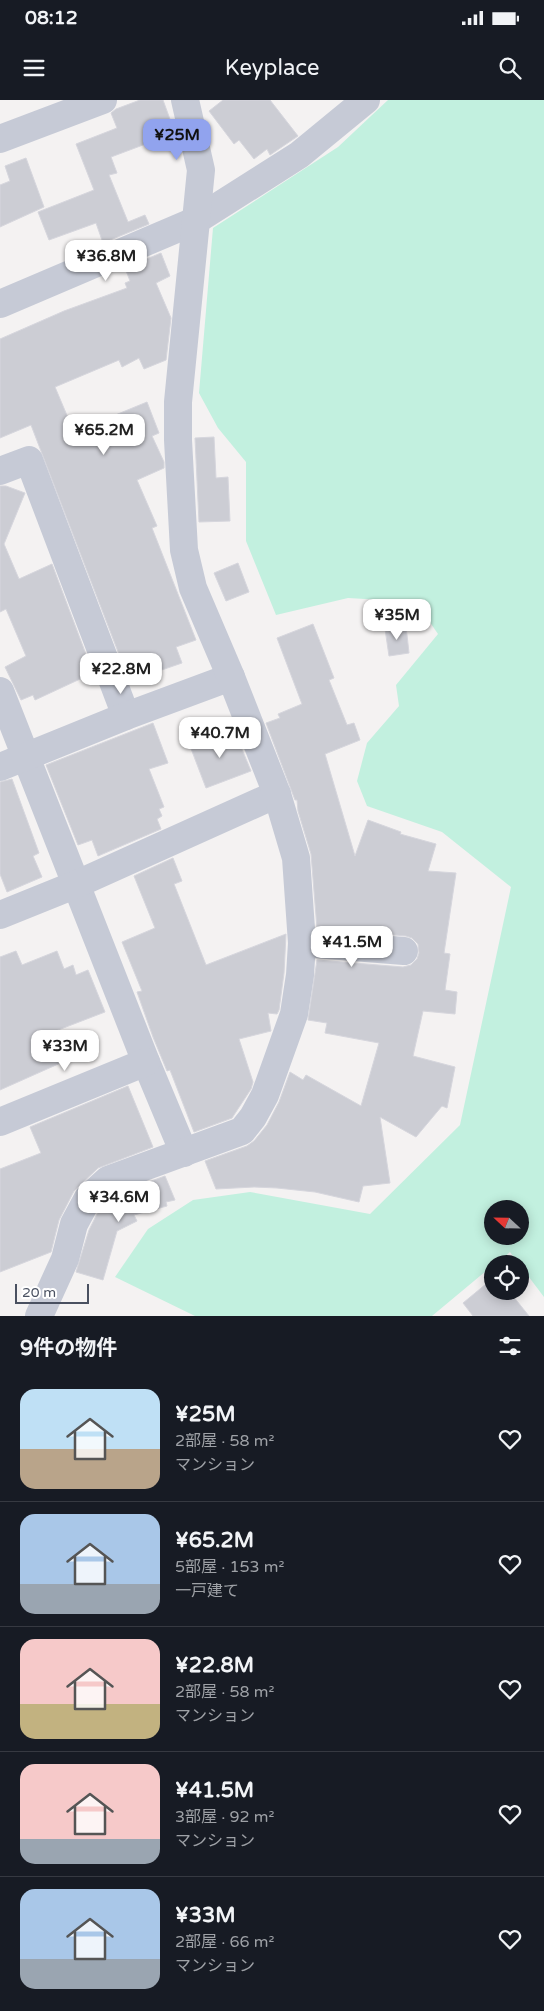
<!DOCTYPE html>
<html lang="ja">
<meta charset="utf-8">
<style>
:root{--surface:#171b24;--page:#20242c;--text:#f1f3f6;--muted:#9ea1a6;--line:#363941;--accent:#91a3ee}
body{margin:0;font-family:"Varela Round","Noto Sans JP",sans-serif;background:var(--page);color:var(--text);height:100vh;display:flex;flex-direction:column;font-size:19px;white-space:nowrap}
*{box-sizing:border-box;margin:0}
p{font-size:16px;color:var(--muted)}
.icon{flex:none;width:28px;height:28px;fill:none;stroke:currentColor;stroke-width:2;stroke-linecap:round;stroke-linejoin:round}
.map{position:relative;height:1216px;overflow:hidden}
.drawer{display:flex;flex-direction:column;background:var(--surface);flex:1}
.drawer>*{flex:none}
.needle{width:32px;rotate:292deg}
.tools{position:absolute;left:484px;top:1100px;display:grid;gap:10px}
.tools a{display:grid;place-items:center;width:45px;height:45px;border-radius:50%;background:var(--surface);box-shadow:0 2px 12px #0003;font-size:25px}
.scale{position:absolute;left:15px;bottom:12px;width:74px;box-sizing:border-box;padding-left:5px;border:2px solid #495060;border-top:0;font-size:14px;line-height:18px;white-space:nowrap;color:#495060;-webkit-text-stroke:4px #fff;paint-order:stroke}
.price{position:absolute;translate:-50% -42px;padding:0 11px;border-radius:10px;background:#fff;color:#222;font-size:16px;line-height:32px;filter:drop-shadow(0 1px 2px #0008)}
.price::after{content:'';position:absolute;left:50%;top:30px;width:15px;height:11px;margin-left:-8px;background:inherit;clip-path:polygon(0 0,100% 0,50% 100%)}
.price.active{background:var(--accent);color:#111}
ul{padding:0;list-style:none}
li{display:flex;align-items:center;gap:15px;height:125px;padding:0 20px}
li+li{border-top:1px solid var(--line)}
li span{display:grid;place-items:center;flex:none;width:140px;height:100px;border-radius:15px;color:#555}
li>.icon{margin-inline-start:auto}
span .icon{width:60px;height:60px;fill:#fffc;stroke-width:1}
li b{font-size:21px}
h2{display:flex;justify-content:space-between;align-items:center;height:60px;padding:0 20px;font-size:21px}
.status{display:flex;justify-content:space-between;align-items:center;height:35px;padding:0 25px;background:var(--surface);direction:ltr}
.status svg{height:14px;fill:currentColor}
header{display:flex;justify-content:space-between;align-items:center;height:65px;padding:0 20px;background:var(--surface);font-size:22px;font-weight:600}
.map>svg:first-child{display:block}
.green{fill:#c2f0df;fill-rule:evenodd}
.building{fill:#cccdd4;stroke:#d6d6dd}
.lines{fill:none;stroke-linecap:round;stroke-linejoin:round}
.minor{stroke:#c6cad6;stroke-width:28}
</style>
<div class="status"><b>08:12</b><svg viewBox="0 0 49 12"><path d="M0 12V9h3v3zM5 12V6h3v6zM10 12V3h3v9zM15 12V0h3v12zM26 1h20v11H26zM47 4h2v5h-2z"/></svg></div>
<header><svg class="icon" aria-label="menu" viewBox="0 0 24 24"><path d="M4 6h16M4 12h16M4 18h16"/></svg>Keyplace<svg class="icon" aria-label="search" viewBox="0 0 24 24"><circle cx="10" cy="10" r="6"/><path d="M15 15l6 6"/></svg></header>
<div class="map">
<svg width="544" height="1216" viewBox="0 0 544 1216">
<rect width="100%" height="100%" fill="#f4f2f2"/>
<path class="green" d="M388 0H544V1197L510 1152 496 1164H492V1166L432 1216H195L115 1177 148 1129 193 1100 250 1092 370 1114 460 1025 511 787 442 732 367 706 357 681 367 643 399 606 396 585 438 534 416 502 348 498 276 515 246 441V362L218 328 199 293 213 128 338 47ZM492 1109H520V1136H492Z"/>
<g class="building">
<polygon points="140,0 163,0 175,33 111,57 117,73 109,75 128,122 145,115 149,124 103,143 96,123 49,140 38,112 94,90 76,44 117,28 111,13 116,9"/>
<polygon points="223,0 270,0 298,36 270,55 267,49 254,59 239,40 234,44 209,11"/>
<polygon points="26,58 44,107 0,127 0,85 10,81 5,66"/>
<polygon points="161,153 170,176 156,183 171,218 166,260 144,269 139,258 122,267 119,260 55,287 74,332 147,302 159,333 152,336 164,362 164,368 137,380 157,426 152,428 196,540 176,547 182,563 150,574 146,562 125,570 31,325 0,338 0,239 64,211 127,188 125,183 130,181 125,168"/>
<polygon points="214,337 216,378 228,377 230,421 199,422 195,338"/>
<polygon points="0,386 6,386 25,393 4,444 19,479 52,464 93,573 35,600 33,595 21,600 5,567 26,556 6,509 0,512"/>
<polygon points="238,463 249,492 226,501 214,473"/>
<polygon points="313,524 334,578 329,580 347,625 354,623 360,640 325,654 355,756 368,720 401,732 400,734 436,744 428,771 456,773 444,853 450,854 445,890 457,892 455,914 423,911 413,956 455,967 447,1008 442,1006 416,1037 380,1017 390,1083 363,1086 359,1102 315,1092 277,1088 254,1087 216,1089 205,1061 247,1046 254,1041 267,1025 279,1002 290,972 303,980 306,975 361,1006 379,943 325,933 327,923 308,920 317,860 403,867 411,865 417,859 419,853 418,844 412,838 406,836 317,828 311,754 298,711 297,700 295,700 266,623 280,618 278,614 302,604 277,538"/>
<polygon points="406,526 409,553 389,556 385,529"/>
<polygon points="153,623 168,663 149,669 164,707 159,709 162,716 157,719 161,729 98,756 92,740 78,745 46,665"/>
<polygon points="234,630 251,671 206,688 190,646"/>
<polygon points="12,679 39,753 33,756 42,777 7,792 0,774 0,682"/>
<polygon points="173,758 182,781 174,784 206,865 286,834 284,873 279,910 277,914 268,913 271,931 239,939 253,982 251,989 232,1018 194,1032 170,970 167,971 153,937 137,892 142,891 122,842 155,828 134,776"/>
<polygon points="16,851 22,865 57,851 64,869 73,865 76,875 88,870 105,912 53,932 65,961 0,990 0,857"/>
<polygon points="128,986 153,1047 98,1068 74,1091 59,1120 51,1152 0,1172 0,1069 41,1053 30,1027"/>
<polygon points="165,1076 175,1100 166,1102 167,1106 134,1115 137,1121 117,1131 103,1180 76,1172 89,1130 100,1108 116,1094"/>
<polygon points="492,1179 492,1191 509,1191 529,1216 473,1216 463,1203"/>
</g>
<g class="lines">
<g class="minor">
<polyline points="0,39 103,0"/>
<polyline points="0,204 195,121 299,55 366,0"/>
<polyline points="0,371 29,360 126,616"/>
<polyline points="0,591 146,962 184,1053"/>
<polyline points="0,667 126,616 231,577"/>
<polyline points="0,815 77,784 277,694"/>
<polyline points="302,843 404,851"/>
<polyline points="0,1022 146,962"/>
<polyline points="39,1216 65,1159 74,1124 88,1098 108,1080 242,1031 253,1017 265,995 294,914 300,875 302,843 296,758 277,694 231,577 193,488 184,450 178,340 178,302 201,70 185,0"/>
</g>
</g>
</svg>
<div class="tools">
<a><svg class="needle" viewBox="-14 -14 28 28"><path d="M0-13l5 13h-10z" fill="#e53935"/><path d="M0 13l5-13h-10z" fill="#9ea1a6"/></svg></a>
<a><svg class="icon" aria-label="locate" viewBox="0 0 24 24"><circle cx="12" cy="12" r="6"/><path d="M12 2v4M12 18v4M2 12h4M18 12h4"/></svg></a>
</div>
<div class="scale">20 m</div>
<b class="price active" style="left:177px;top:61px">¥25M</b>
<b class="price" style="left:106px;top:182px">¥36.8M</b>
<b class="price" style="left:104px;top:356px">¥65.2M</b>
<b class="price" style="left:397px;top:541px">¥35M</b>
<b class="price" style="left:121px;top:595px">¥22.8M</b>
<b class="price" style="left:220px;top:659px">¥40.7M</b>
<b class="price" style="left:352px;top:868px">¥41.5M</b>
<b class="price" style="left:65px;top:972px">¥33M</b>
<b class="price" style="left:119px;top:1123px">¥34.6M</b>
</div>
<section class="drawer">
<h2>9件の物件<svg class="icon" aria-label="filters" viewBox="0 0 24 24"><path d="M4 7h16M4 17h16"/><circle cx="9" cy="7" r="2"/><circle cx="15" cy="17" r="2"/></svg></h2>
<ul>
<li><span style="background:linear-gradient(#bfe0f5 60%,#b9a48a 0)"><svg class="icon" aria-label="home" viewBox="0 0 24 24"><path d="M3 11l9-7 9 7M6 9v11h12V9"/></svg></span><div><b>¥25M</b><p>2部屋 · 58 m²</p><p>マンション</p></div><svg class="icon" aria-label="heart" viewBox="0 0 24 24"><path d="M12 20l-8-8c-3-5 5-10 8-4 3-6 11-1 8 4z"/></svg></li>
<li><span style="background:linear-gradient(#a9c7e8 70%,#9aa5b1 0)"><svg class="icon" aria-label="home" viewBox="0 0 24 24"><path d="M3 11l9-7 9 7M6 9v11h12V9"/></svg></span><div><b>¥65.2M</b><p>5部屋 · 153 m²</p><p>一戸建て</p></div><svg class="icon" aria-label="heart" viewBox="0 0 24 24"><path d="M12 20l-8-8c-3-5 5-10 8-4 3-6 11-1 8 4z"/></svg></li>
<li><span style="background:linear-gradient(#f6c9c9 65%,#c2b280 0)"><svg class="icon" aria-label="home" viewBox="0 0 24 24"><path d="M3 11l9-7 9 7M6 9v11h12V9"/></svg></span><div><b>¥22.8M</b><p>2部屋 · 58 m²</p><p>マンション</p></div><svg class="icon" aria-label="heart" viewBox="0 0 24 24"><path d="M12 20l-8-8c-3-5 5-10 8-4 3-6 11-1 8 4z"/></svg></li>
<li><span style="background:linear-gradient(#f6c9c9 75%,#9aa5b1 0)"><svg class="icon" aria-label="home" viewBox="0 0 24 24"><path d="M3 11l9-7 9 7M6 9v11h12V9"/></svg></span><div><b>¥41.5M</b><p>3部屋 · 92 m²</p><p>マンション</p></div><svg class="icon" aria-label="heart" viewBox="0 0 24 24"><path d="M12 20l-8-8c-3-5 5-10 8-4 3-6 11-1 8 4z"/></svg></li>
<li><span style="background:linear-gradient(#a9c7e8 70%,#9aa5b1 0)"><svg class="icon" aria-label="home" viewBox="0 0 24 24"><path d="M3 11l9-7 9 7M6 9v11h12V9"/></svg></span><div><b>¥33M</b><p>2部屋 · 66 m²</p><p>マンション</p></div><svg class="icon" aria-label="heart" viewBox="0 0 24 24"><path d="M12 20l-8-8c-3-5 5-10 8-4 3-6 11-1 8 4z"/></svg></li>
</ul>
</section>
